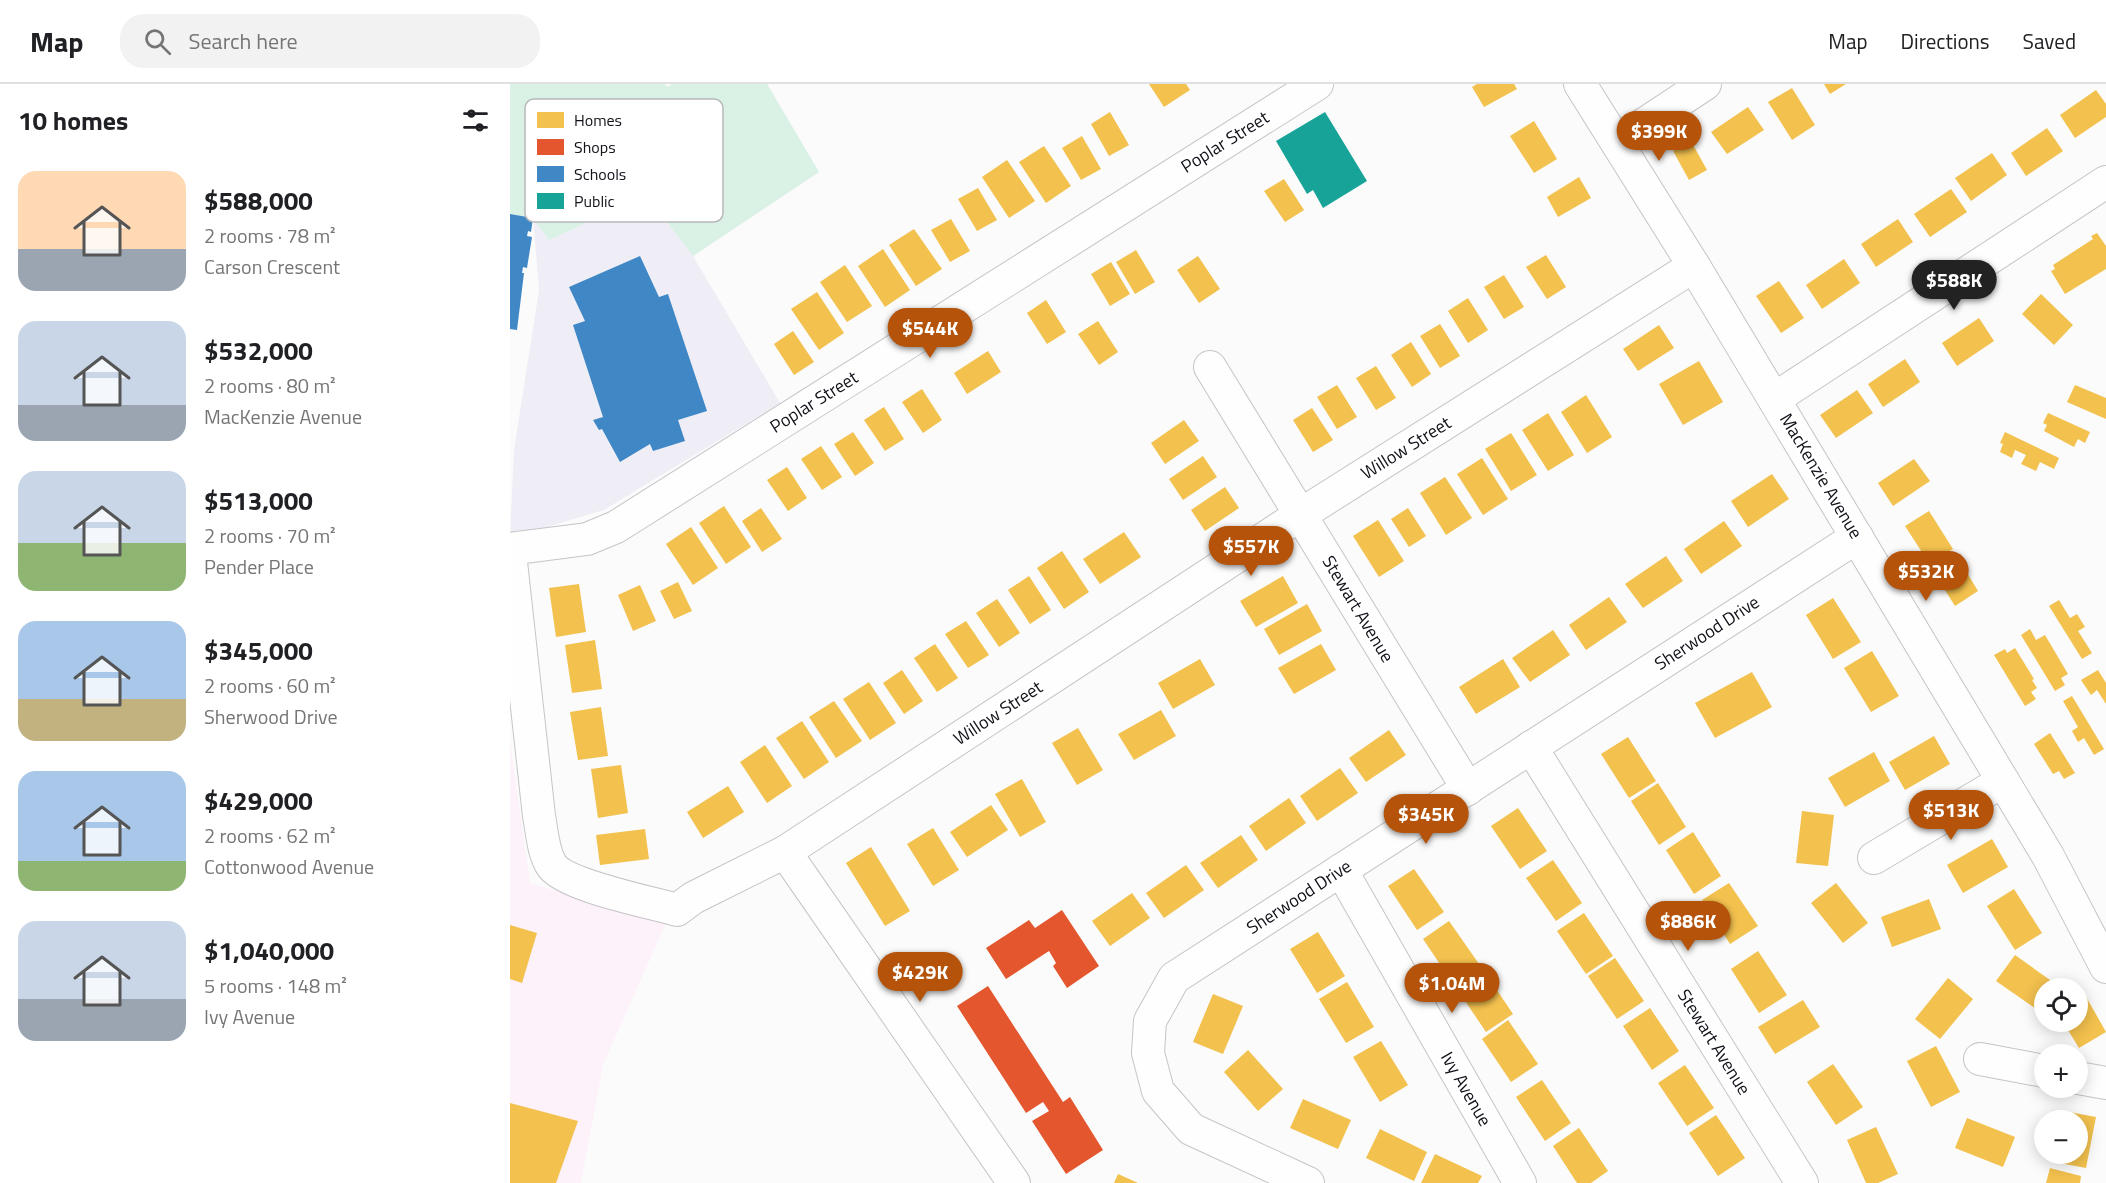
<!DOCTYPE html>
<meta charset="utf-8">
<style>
:root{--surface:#fff;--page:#f2f2f2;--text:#202124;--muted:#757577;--line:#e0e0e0;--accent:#b45309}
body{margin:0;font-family:"Titillium Web",sans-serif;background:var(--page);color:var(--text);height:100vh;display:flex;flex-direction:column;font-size:22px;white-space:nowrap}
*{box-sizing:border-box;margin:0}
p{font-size:20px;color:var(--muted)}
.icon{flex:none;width:33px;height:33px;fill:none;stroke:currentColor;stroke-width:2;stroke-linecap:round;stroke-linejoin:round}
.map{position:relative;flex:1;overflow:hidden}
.panel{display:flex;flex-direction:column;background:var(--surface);width:510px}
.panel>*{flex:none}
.fabs{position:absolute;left:1524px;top:894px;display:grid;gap:12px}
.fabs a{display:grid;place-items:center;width:54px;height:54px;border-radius:50%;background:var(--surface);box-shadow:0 3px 15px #0003;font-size:30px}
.price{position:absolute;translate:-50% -51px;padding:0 14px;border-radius:21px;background:var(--accent);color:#fff;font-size:20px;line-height:39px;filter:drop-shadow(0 2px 3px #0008)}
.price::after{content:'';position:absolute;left:50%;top:36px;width:18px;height:14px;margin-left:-9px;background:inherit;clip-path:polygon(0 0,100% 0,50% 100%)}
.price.selected{background:#222;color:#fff}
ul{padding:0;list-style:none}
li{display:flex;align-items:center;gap:18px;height:150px;padding:0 18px}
li span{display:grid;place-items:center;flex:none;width:168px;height:120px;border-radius:18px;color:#555}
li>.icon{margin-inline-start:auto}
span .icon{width:72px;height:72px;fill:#fffc;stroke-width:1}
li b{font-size:26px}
h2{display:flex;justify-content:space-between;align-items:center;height:72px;padding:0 18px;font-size:26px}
header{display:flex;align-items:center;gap:36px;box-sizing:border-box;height:84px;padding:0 30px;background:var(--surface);border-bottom:2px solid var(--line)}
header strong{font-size:28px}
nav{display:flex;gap:33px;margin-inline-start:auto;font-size:21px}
.search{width:420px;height:54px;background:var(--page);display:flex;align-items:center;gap:15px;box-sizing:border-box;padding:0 21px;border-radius:24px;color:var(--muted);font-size:22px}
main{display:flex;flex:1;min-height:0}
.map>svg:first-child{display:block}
.commercial{fill:#fdf2fa}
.built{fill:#efeef6}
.green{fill:#d9f2e5}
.homes{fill:#f2c14e}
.shops{fill:#e4572e}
.schools{fill:#3f88c5}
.public{fill:#17a398}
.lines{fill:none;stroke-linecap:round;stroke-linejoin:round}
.minor-casing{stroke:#c5c4c8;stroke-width:34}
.minor{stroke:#fefefe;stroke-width:32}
.labels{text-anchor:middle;stroke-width:6;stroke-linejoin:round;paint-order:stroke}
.street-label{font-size:18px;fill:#121019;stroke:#fff}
.key{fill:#fff;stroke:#b8b7ba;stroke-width:1.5}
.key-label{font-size:16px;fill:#121019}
</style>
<header>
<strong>Map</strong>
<div class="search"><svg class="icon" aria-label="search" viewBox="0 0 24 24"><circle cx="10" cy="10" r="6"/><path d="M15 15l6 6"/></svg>Search here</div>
<nav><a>Map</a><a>Directions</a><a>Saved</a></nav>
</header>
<main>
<section class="panel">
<h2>10 homes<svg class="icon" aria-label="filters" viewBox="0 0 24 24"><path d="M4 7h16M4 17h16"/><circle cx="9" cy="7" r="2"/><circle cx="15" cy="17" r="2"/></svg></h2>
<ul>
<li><span style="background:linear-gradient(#ffd9b3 65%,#9aa5b1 0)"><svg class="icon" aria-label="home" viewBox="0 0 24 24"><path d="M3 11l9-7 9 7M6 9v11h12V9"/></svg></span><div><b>$588,000</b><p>2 rooms · 78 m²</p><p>Carson Crescent</p></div></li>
<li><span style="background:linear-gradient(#c9d6e8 70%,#9aa5b1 0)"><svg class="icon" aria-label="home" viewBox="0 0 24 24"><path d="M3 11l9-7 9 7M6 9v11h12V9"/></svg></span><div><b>$532,000</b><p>2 rooms · 80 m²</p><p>MacKenzie Avenue</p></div></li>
<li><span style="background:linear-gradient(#c9d6e8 60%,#8fb573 0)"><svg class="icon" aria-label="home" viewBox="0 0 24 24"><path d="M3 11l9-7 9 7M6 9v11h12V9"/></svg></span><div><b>$513,000</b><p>2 rooms · 70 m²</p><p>Pender Place</p></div></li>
<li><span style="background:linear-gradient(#a9c7e8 65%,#c2b280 0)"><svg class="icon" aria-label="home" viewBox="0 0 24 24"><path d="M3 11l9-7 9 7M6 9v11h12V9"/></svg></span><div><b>$345,000</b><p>2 rooms · 60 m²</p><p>Sherwood Drive</p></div></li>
<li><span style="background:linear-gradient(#a9c7e8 75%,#8fb573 0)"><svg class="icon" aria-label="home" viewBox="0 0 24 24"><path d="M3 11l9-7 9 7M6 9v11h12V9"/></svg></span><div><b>$429,000</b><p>2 rooms · 62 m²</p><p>Cottonwood Avenue</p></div></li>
<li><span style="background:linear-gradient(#c9d6e8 65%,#9aa5b1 0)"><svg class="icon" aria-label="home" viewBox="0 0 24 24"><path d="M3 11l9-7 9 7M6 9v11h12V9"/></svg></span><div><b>$1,040,000</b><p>5 rooms · 148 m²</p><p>Ivy Avenue</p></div></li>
</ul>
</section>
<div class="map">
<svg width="1596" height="1099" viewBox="0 0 1596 1099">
<rect width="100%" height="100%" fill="#fbfbfb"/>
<polygon class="commercial" points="0,658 20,799 156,839 93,981 71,1099 0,1099"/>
<polygon class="built" points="0,0 155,0 157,3 162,0 257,0 309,88 183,172 270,319 94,426 0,454 4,366 29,206 23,134 0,130"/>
<polygon class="green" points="0,0 155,0 157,3 162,0 257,0 309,88 183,172 136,111 39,156 23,134 0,130"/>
<g class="homes">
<polygon points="639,0 676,0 680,6 654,23"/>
<polygon points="967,0 1004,0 1007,5 974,23 962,3"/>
<polygon points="1314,0 1336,0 1320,10"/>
<polygon points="1282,4 1305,41 1282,56 1258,18"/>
<polygon points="1586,6 1596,20 1596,33 1565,54 1550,31"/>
<polygon points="1238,23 1254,46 1217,70 1201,48"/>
<polygon points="600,28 619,61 599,72 581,40"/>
<polygon points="1024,37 1047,75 1024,89 1000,52"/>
<polygon points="1537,44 1553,67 1516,92 1501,69"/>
<polygon points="572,52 591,85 571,96 552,64"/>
<polygon points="1181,57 1197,86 1179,96 1163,67"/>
<polygon points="534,62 561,102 536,119 509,78"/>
<polygon points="1482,69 1497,91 1461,117 1445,94"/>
<polygon points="497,76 525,117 499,134 472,93"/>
<polygon points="1069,93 1081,114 1048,133 1037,113"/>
<polygon points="774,95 794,126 775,138 754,107"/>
<polygon points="468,104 487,136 467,147 448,115"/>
<polygon points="1441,105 1457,128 1420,153 1404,130"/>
<polygon points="441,135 460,167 440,178 421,146"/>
<polygon points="1388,135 1403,158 1366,183 1351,160"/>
<polygon points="404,145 432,185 406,202 379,161"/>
<polygon points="1587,149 1596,162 1596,185 1555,210 1541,187 1545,185 1543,181 1583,155 1581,152"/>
<polygon points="373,165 400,206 375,223 348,182"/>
<polygon points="626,166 645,198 625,210 606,178"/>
<polygon points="1036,171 1056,203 1037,215 1016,183"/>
<polygon points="688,172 710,205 689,219 667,186"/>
<polygon points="1334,175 1350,199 1312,225 1296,201"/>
<polygon points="601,178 620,210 600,222 581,190"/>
<polygon points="335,181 362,222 337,238 310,198"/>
<polygon points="994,191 1014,223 994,235 974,203"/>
<polygon points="1269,197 1294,234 1271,249 1246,212"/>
<polygon points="307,208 334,249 309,266 281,225"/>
<polygon points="1531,210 1563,241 1544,261 1512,230"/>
<polygon points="958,214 978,246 958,259 938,227"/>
<polygon points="536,216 556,248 537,260 517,229"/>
<polygon points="1469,234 1484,257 1447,282 1432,259"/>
<polygon points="588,237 608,268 589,281 568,250"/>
<polygon points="930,240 950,272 930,284 910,252"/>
<polygon points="1149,241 1164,264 1128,287 1113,265"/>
<polygon points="283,247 304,278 284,291 264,260"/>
<polygon points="901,258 921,290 902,303 881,271"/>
<polygon points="478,267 491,288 457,310 444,289"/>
<polygon points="1395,275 1410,298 1373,323 1358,300"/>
<polygon points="1189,277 1213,318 1173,341 1149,300"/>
<polygon points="866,282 886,314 866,326 846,294"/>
<polygon points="827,301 847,333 827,345 807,313"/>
<polygon points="1565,301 1596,314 1596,335 1557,318"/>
<polygon points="412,305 432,336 413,349 392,318"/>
<polygon points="1347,306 1363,329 1326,354 1310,331"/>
<polygon points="1076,311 1102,353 1077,369 1051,328"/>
<polygon points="374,323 394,355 375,367 354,336"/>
<polygon points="802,324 823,356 803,368 783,336"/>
<polygon points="1038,329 1064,371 1038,387 1012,346"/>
<polygon points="1538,329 1580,348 1575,359 1568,355 1564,363 1534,347 1537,341 1533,339"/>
<polygon points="674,336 689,357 655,380 641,359"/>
<polygon points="343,348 364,379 345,392 324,360"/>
<polygon points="1495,348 1549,374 1544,385 1530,378 1526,387 1511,380 1516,371 1505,366 1502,374 1490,368 1493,360 1490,359"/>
<polygon points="1001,349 1027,391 1001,407 975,365"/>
<polygon points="311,362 332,393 312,406 291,375"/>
<polygon points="693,372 707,393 673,416 659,395"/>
<polygon points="972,374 998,415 973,431 947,390"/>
<polygon points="1404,375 1420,397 1383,422 1368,399"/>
<polygon points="277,383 297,414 278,427 257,396"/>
<polygon points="1262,390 1279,415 1238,443 1221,417"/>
<polygon points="935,393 962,434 936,451 910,409"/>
<polygon points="715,403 729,424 695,447 681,426"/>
<polygon points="214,422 241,463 216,480 189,439"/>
<polygon points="251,424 272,455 252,468 232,437"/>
<polygon points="898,424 916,452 899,463 881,435"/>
<polygon points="1419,427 1443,465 1419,479 1395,442"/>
<polygon points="868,436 894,477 869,493 843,452"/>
<polygon points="1214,437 1232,462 1191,490 1174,465"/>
<polygon points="181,443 208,484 183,501 156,460"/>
<polygon points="614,448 631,473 590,500 573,475"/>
<polygon points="552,467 579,508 554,525 527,484"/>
<polygon points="1445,469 1468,507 1445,522 1421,484"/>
<polygon points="1156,472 1173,497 1133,524 1115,500"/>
<polygon points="519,492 541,526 520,540 498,506"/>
<polygon points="773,492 788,519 746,543 730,517"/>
<polygon points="168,498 182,527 164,535 150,507"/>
<polygon points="69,500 76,548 46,553 39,504"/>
<polygon points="130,501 146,537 123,547 108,511"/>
<polygon points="1099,513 1117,538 1076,566 1059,541"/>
<polygon points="1323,514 1351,558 1323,575 1296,531"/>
<polygon points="487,515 510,549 489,563 466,529"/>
<polygon points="1549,516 1560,534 1567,530 1575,543 1568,547 1582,569 1572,575 1539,522"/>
<polygon points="797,520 812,547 769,571 754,545"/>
<polygon points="456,537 479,571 458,584 435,550"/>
<polygon points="1520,545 1526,556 1535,551 1558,590 1551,594 1555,601 1545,607 1511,551"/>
<polygon points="1043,546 1060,571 1020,598 1002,574"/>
<polygon points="85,556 92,605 62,609 55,561"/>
<polygon points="425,560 448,594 427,608 404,574"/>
<polygon points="811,560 826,586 784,610 768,584"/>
<polygon points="1505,564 1524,595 1522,596 1527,604 1521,608 1526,615 1515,622 1484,571 1495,565 1497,569"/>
<polygon points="1362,567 1389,612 1361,628 1334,584"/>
<polygon points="690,575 705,601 663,625 648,599"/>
<polygon points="993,575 1010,603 966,630 949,603"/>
<polygon points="392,586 413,617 394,630 373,599"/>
<polygon points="1588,586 1596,599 1596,620 1587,606 1581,611 1571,596"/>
<polygon points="1242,588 1262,623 1205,654 1185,619"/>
<polygon points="359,598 386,639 360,656 333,615"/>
<polygon points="1562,612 1594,665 1584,671 1574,654 1568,658 1562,647 1568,643 1553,617"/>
<polygon points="324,617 352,657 326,674 299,633"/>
<polygon points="91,623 98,672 68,676 60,628"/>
<polygon points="651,626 666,652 624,676 608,650"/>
<polygon points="292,637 319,678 294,695 266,654"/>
<polygon points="568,644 593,686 567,701 542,659"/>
<polygon points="879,646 896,671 856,698 839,674"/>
<polygon points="1540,649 1565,689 1554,695 1549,687 1543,690 1524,660"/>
<polygon points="1424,652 1440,680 1395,706 1379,678"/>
<polygon points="1118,653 1146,697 1119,714 1091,670"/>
<polygon points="255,661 282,702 257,719 230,678"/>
<polygon points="1364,668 1380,697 1335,723 1318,694"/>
<polygon points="111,681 118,729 88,734 81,685"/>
<polygon points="830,684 848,709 807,737 790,712"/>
<polygon points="512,695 536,738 510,753 485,710"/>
<polygon points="1148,699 1176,743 1149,761 1121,717"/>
<polygon points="218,702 234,728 193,754 177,728"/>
<polygon points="779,714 796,739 756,767 739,742"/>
<polygon points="481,721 498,746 457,773 440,748"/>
<polygon points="1008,724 1037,767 1010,785 981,742"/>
<polygon points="1292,727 1324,731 1318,782 1286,779"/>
<polygon points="423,744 449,786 423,802 397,760"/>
<polygon points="135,745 139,775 90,781 86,751"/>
<polygon points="1183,748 1211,792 1184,810 1156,766"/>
<polygon points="731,751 748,776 708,804 690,779"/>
<polygon points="1482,755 1498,783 1453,809 1437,781"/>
<polygon points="361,763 400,827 375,842 336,779"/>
<polygon points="1043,776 1072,819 1046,837 1016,794"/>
<polygon points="676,781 694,806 654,834 636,809"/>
<polygon points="904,785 934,828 907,846 878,802"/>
<polygon points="1219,799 1248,842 1220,860 1192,816"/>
<polygon points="1326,799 1358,839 1333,859 1301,819"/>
<polygon points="1504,805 1532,849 1505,866 1477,822"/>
<polygon points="622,809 640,834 600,862 582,837"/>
<polygon points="1419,815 1431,845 1382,863 1371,833"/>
<polygon points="1074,829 1103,872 1076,890 1047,847"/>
<polygon points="939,837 969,880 942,898 913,855"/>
<polygon points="0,841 27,849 12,899 0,895"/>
<polygon points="808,848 835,892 807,909 780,865"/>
<polygon points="1248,867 1277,911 1249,929 1221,885"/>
<polygon points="1505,871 1547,901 1545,904 1534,904 1534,919 1529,927 1486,897"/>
<polygon points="1105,874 1134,917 1107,935 1078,892"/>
<polygon points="974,887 1003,930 976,948 947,905"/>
<polygon points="1438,894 1463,915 1430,955 1405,935"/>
<polygon points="837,898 864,943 836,959 809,915"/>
<polygon points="1570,902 1596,948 1569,964 1553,938 1568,938 1568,904"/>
<polygon points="703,910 733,922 713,970 683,958"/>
<polygon points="1293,916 1310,943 1265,970 1248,943"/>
<polygon points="1140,924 1169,967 1142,986 1113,942"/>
<polygon points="998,936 1028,980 1001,998 972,955"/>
<polygon points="871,957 898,1001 870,1018 843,973"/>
<polygon points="1426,962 1450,1008 1421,1023 1397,977"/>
<polygon points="738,966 773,1005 748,1027 714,988"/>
<polygon points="1323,980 1353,1023 1326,1041 1297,998"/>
<polygon points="1175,981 1204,1024 1177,1042 1148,999"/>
<polygon points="1032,996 1061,1039 1035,1057 1006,1013"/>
<polygon points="793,1015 841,1036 828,1065 780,1044"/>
<polygon points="0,1019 68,1037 46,1099 0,1099"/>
<polygon points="1554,1027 1586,1033 1576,1084 1544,1078 1546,1070 1568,1070 1568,1036 1552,1036"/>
<polygon points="1206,1031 1235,1074 1208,1092 1179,1049"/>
<polygon points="1457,1034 1505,1053 1493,1083 1445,1064"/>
<polygon points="1366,1043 1388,1090 1368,1099 1356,1099 1337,1056"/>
<polygon points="1069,1044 1098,1087 1081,1099 1067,1099 1043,1062"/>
<polygon points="870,1045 917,1068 904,1097 856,1074"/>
<polygon points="925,1070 972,1092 968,1099 911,1099"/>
<polygon points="1540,1084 1571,1092 1570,1099 1536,1099"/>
<polygon points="608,1090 628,1099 604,1099"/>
</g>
<g class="shops">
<polygon points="552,826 589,882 557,904 543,882 546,879 539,867 496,895 476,864 519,836 525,844"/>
<polygon points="478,902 553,1018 560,1013 593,1066 556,1090 522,1037 539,1027 533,1018 516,1029 447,922"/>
</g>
<g class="schools">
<polygon points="0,130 23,134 21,148 18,147 17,152 22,153 17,184 13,183 12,189 14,189 7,246 0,245"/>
<polygon points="130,172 149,213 158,210 197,327 168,336 175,357 143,367 140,360 110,378 92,345 89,346 83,336 93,333 63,241 75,237 59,203"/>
</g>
<polygon class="public" points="815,28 857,97 813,124 803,106 797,110 766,57"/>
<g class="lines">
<g class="minor-casing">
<g id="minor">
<polyline points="1070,0 1184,182 1538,772 1596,883"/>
<polyline points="1107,58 1195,0"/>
<polyline points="700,283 958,705"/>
<polyline points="1264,315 1596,98"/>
<polyline points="0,465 77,455 106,443 807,0"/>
<path d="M0 469 29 732C32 747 33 769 42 782 57 802 140 818 167 826L183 814 275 768 790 431 1184 182"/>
<polyline points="1021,663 1292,1099"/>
<polyline points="275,768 504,1099"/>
<polyline points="1364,774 1493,697"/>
<polyline points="831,786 1010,1099"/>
<polyline points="1470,975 1534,987"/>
<polyline points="1568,994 1596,999"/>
<polyline points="798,1099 681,1045 648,1007 638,969 640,937 664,894 1347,453"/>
</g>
</g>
<use href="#minor" class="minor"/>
</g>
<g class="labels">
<g class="street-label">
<text transform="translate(715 58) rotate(-32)" y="6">Poplar Street</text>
<text transform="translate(304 318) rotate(-32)" y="6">Poplar Street</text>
<text transform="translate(896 364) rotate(-32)" y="6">Willow Street</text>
<text transform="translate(1311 392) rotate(59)" y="6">MacKenzie Avenue</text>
<text transform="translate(848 525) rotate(59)" y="6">Stewart Avenue</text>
<text transform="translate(1197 549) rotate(-33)" y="6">Sherwood Drive</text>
<text transform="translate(488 629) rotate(-33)" y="6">Willow Street</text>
<text transform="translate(789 813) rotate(-33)" y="6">Sherwood Drive</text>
<text transform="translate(1204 958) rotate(58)" y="6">Stewart Avenue</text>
<text transform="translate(956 1005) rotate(60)" y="6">Ivy Avenue</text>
</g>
</g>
<rect x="15" y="15" width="198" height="123" rx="9" class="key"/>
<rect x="27" y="28" width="27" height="16" fill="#f2c14e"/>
<rect x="27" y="55" width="27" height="16" fill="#e4572e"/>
<rect x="27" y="82" width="27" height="16" fill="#3f88c5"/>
<rect x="27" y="109" width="27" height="16" fill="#17a398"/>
<g class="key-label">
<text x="64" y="42">Homes</text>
<text x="64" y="69">Shops</text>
<text x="64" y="96">Schools</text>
<text x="64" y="123">Public</text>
</g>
</svg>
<div class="fabs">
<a><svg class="icon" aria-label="locate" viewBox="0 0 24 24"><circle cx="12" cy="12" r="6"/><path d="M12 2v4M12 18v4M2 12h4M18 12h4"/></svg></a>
<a>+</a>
<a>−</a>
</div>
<b class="price" style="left:1149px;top:78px">$399K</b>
<b class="price selected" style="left:1444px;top:227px">$588K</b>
<b class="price" style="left:420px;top:275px">$544K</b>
<b class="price" style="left:741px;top:493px">$557K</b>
<b class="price" style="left:1416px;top:518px">$532K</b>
<b class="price" style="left:1441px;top:757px">$513K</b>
<b class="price" style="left:916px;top:761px">$345K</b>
<b class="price" style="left:1178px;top:868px">$886K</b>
<b class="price" style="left:410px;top:919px">$429K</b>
<b class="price" style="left:942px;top:930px">$1.04M</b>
</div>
</main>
